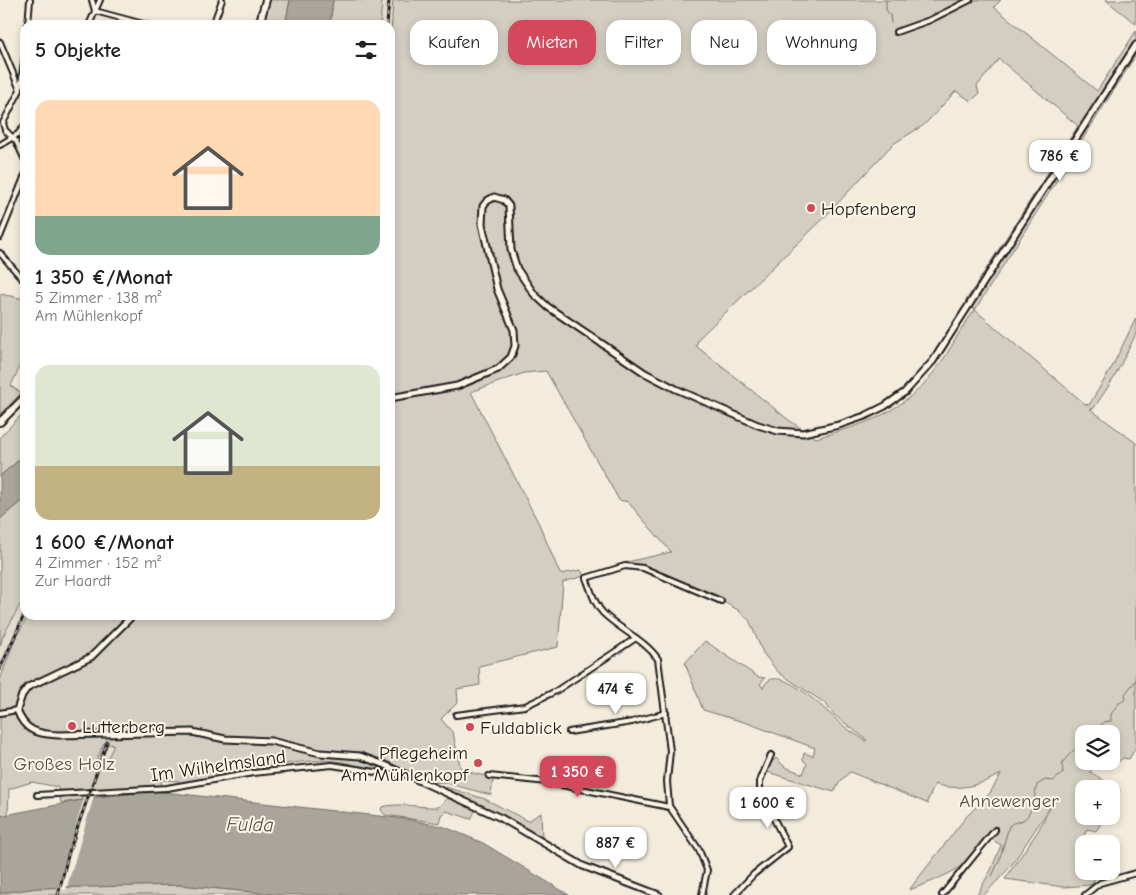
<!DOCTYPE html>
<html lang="de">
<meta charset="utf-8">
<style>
:root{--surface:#fff;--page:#f6f6f6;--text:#202124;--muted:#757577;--accent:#d1495b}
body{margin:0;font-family:"Comic Neue",sans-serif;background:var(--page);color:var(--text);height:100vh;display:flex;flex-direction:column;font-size:19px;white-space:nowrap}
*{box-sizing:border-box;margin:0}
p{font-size:16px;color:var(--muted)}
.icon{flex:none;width:28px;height:28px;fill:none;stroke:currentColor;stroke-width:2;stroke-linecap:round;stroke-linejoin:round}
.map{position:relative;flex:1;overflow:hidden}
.details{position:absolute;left:20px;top:20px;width:375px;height:600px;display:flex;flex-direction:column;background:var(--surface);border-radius:15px;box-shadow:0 2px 8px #0003}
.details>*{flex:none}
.guide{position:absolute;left:410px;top:20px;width:475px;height:45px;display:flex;gap:10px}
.tools{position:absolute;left:1075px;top:725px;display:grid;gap:10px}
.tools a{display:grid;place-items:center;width:45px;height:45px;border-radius:10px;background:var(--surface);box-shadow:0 2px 8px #0003;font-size:25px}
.price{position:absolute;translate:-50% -42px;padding:0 11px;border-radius:10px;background:#fff;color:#222;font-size:16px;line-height:32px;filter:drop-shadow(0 1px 2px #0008)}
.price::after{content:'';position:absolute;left:50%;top:30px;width:15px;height:11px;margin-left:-8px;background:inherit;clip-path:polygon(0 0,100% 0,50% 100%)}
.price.selected{background:var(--accent);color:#fff}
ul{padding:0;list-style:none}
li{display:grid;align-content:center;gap:10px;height:265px;padding:0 15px}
li span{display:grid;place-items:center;height:155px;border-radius:15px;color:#555}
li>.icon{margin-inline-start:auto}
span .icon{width:90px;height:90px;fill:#fffc;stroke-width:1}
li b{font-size:21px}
h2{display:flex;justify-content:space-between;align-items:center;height:60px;padding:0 15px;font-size:21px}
.pill{padding:0 18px;border-radius:15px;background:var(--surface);box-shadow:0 2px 8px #0003;font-size:18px;line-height:45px}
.pill.selected{background:var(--accent);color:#fff}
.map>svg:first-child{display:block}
.built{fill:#e3ddcf}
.green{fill:#d3cec1;stroke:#78756e;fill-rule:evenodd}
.water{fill:#aaa59b;stroke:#716e68}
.pier{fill:#f3ecdd}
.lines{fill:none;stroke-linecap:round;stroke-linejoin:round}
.stream{stroke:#716e68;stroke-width:1}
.minor-casing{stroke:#1c1c1c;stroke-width:8}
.tertiary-casing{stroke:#1c1c1c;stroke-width:9}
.primary-casing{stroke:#1c1c1c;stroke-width:10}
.minor{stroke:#fcf5e5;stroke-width:4}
.tertiary{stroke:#fcf5e5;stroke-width:5}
.primary{stroke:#fcf5e5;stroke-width:6}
.rail-casing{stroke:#1c1c1c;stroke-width:3}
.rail{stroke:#fcf5e5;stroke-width:1;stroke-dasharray:4;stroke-linecap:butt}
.poi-dot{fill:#d1495b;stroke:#fcf5e5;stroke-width:2}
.labels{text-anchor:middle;stroke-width:4;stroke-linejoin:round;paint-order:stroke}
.poi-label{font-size:19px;fill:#1c1c1c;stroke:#fcf5e5;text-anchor:start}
.park-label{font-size:19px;fill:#53514e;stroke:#fcf5e5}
.street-label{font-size:19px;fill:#1c1c1c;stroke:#fcf5e5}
.water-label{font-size:20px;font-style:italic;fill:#55534f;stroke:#fcf5e5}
</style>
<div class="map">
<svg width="1136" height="895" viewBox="0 0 1136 895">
<rect width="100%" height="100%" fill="#f3ecdd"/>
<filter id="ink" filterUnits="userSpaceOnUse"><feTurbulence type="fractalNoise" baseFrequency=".02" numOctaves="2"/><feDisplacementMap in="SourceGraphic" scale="10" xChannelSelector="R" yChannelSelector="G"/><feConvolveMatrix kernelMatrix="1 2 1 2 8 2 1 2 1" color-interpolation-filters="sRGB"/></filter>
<g filter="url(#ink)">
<g class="built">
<polygon points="382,0 393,0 390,52 390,25 380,25"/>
<polygon points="25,596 25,615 29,615 15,639 0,680 0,646 3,636"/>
<polygon points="104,742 114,744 106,762 97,760"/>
</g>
<g class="green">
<polygon points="269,0 290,0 285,25 262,25"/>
<polygon points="333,0 382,0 380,25 330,25"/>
<path d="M393 0H1001L994 7 1097 91 1136 31V55L975 310 1085 404 1089 405 1112 367 1136 318V334L1114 378 1094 408 1090 409 1136 443V747L1129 759 1123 758 1113 766 1096 765 1090 772 1120 790 1111 806V789H1084V816H1106L1096 831 1087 829 1074 857 1084 862V871H1099L1091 885 1064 887 1005 879 1038 831 1051 806 1011 866 984 895H977L991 870 1001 845 991 839C970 866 941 879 909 890L966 817 990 793 1001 774C981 785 957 792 935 784L927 802 929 804 850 772 841 780 834 792 767 772 769 765 776 758 785 767 803 774 807 764 803 760 804 753 813 756 815 748 747 723 703 710 685 663 705 641 758 677 765 678 760 684 763 688C775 657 828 713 840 723 848 730 857 735 866 741L867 740 833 714 826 704 778 672 763 653 749 620 738 610 700 589 641 565 627 564V562L671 552 628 502 619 500 546 371 524 373 471 392 540 526 560 574 581 570 584 576 563 582 558 647 479 666 480 685 457 689 458 702 441 719 453 733 461 770 493 778 491 795 442 782C428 786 417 772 403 769 397 768 390 770 384 770 367 769 351 763 335 761 281 758 232 779 180 783L179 781 161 780 162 787 170 794C134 788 96 798 61 803L58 787 32 782 9 789 8 815 0 816V680L15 639 29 615H390V52ZM999 59 1078 126 965 302 975 310C960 328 951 350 937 368 902 414 868 423 816 438L790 421 696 346 699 338 821 221 893 144 924 125 956 91 971 101 979 94 977 86ZM1084 734H1111V761H1084ZM104 743 114 745 106 762 97 760Z"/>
<polygon points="1106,0 1136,0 1136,24"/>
<polygon points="0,294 25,299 25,355 11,386 21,393 0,415"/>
<polygon points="25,411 25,455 0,476 0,437"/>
<polygon points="25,498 25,596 3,636 0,646 0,519"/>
<polygon points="446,787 485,799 528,821 541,813 542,838 500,814 443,790"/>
<path d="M447 798 476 809 471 819 446 811 441 815 439 823 385 815 381 810 382 807C401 802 420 808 439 807Z"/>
<polygon points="181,885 280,895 0,895 0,893 37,888"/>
</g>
<g class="water">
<polygon points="290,0 333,0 330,25 285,25"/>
<polygon points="25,455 25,498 0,519 0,476"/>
<polygon points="155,791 406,819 445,827 483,843 569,895 280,895 181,885 37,888 0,893 0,816 98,797"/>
</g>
<polygon class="pier" points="94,796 66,890 57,890 84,798"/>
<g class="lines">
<g class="stream">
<polyline points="886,0 886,10 890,15 891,23"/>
<polyline points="1097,734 1103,722 1111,721 1111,714 1118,704 1126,699 1125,694 1136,680"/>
<path d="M992 876 999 861 1009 826C1014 821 1017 823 1023 820 1033 815 1035 792 1037 785L1045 780 1053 781 1063 773 1062 763C1069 755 1074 748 1084 744"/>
</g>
<g class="minor-casing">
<g id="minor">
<polyline points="92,0 95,11 147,25"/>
<polyline points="28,25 30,0"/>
<polyline points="89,25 100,0"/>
<polyline points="213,25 222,0"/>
<polyline points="896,32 930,20 970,0"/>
<polyline points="0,42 20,90"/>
<polyline points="25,55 20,90 3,123 5,130 16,141 25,160"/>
<polyline points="0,145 18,134 25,125"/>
<polyline points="0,237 25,175"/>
<polyline points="0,253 25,282"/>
<polyline points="0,713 17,710"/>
<polyline points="456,715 525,706 556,691 636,638"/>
<polyline points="569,732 632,722 666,713"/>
<polyline points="489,776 547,782 669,807"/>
<polyline points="37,795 167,788 253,773 332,765 394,775 401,773"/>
<path d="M702 895 707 870 699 850 669 806 667 781 670 751 658 659C644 639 620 630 603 613 594 604 591 590 586 578L625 566 643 568 721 601"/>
<polyline points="734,895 754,874 788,847 760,791 760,781 771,755"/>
<polyline points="942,895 995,830"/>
<polyline points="1085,895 1100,883 1136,873"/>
</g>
</g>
<g class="tertiary-casing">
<g id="tertiary">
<polyline points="390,398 457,386 498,369 511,357 515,346 514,330 497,289 482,224 483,206 487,201 494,197 504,200 509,206 511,250 517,269 534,294 548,307 645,373 676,389 758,425 778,431 803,433 839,425 865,416 885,406 905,392 933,361 1136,45"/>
<path d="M133 615 91 657 28 687 22 695 17 710C24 731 38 734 58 735L192 732 225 739 271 741 320 753 360 756 385 765 501 818 583 866 659 895"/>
</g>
</g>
<g class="primary-casing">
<g id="primary">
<polyline points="259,25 266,0"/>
<polyline points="0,422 25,397"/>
</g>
</g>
<use href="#minor" class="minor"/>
<use href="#tertiary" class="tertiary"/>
<use href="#primary" class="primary"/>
<g class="rail-casing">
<g id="rail">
<polyline points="387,25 389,0"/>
<polyline points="0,669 25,613"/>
<polyline points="58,895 69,852 107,742"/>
</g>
</g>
<use href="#rail" class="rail"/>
</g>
</g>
<g class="poi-dot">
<circle cx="811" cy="208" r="5"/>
<circle cx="72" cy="726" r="5"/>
<circle cx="470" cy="727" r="5"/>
<circle cx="478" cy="763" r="5"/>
</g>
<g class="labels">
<g class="poi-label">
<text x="821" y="215">Hopfenberg</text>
<text x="82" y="733">Lutterberg</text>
<text x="480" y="734">Fuldablick</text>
<text x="468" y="759" text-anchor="end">Pflegeheim<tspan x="468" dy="22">Am Mühlenkopf</tspan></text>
</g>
<g class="park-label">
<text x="64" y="770">Großes Holz</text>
<text x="1009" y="807">Ahnewenger</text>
</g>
<g class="street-label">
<text transform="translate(218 765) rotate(-8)" y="7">Im Wilhelmsland</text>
</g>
<g class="water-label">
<text transform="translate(250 824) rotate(1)" y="7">Fulda</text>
</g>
</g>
</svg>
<div class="tools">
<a><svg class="icon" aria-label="layers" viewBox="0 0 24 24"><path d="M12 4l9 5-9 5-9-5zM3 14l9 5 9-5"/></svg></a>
<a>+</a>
<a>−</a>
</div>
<b class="price" style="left:1060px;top:182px">786 €</b>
<b class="price" style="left:616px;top:715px">474 €</b>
<b class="price selected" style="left:578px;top:798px">1 350 €</b>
<b class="price" style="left:768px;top:829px">1 600 €</b>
<b class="price" style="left:616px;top:869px">887 €</b>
<div class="guide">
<a class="pill">Kaufen</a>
<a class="pill selected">Mieten</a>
<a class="pill">Filter</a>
<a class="pill">Neu</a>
<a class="pill">Wohnung</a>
</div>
<section class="details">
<h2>5 Objekte<svg class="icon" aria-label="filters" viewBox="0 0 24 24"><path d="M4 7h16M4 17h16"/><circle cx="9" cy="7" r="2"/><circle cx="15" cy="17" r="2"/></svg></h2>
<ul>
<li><span style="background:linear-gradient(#ffd9b3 75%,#7fa58c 0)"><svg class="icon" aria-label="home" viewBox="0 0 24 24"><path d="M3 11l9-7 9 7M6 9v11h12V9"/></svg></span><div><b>1 350 €/Monat</b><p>5 Zimmer · 138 m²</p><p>Am Mühlenkopf</p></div></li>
<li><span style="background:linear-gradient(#dfe7d0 65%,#c2b280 0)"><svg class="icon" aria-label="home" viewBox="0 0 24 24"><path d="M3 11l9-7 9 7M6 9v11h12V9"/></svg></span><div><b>1 600 €/Monat</b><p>4 Zimmer · 152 m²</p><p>Zur Haardt</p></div></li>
</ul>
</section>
</div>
